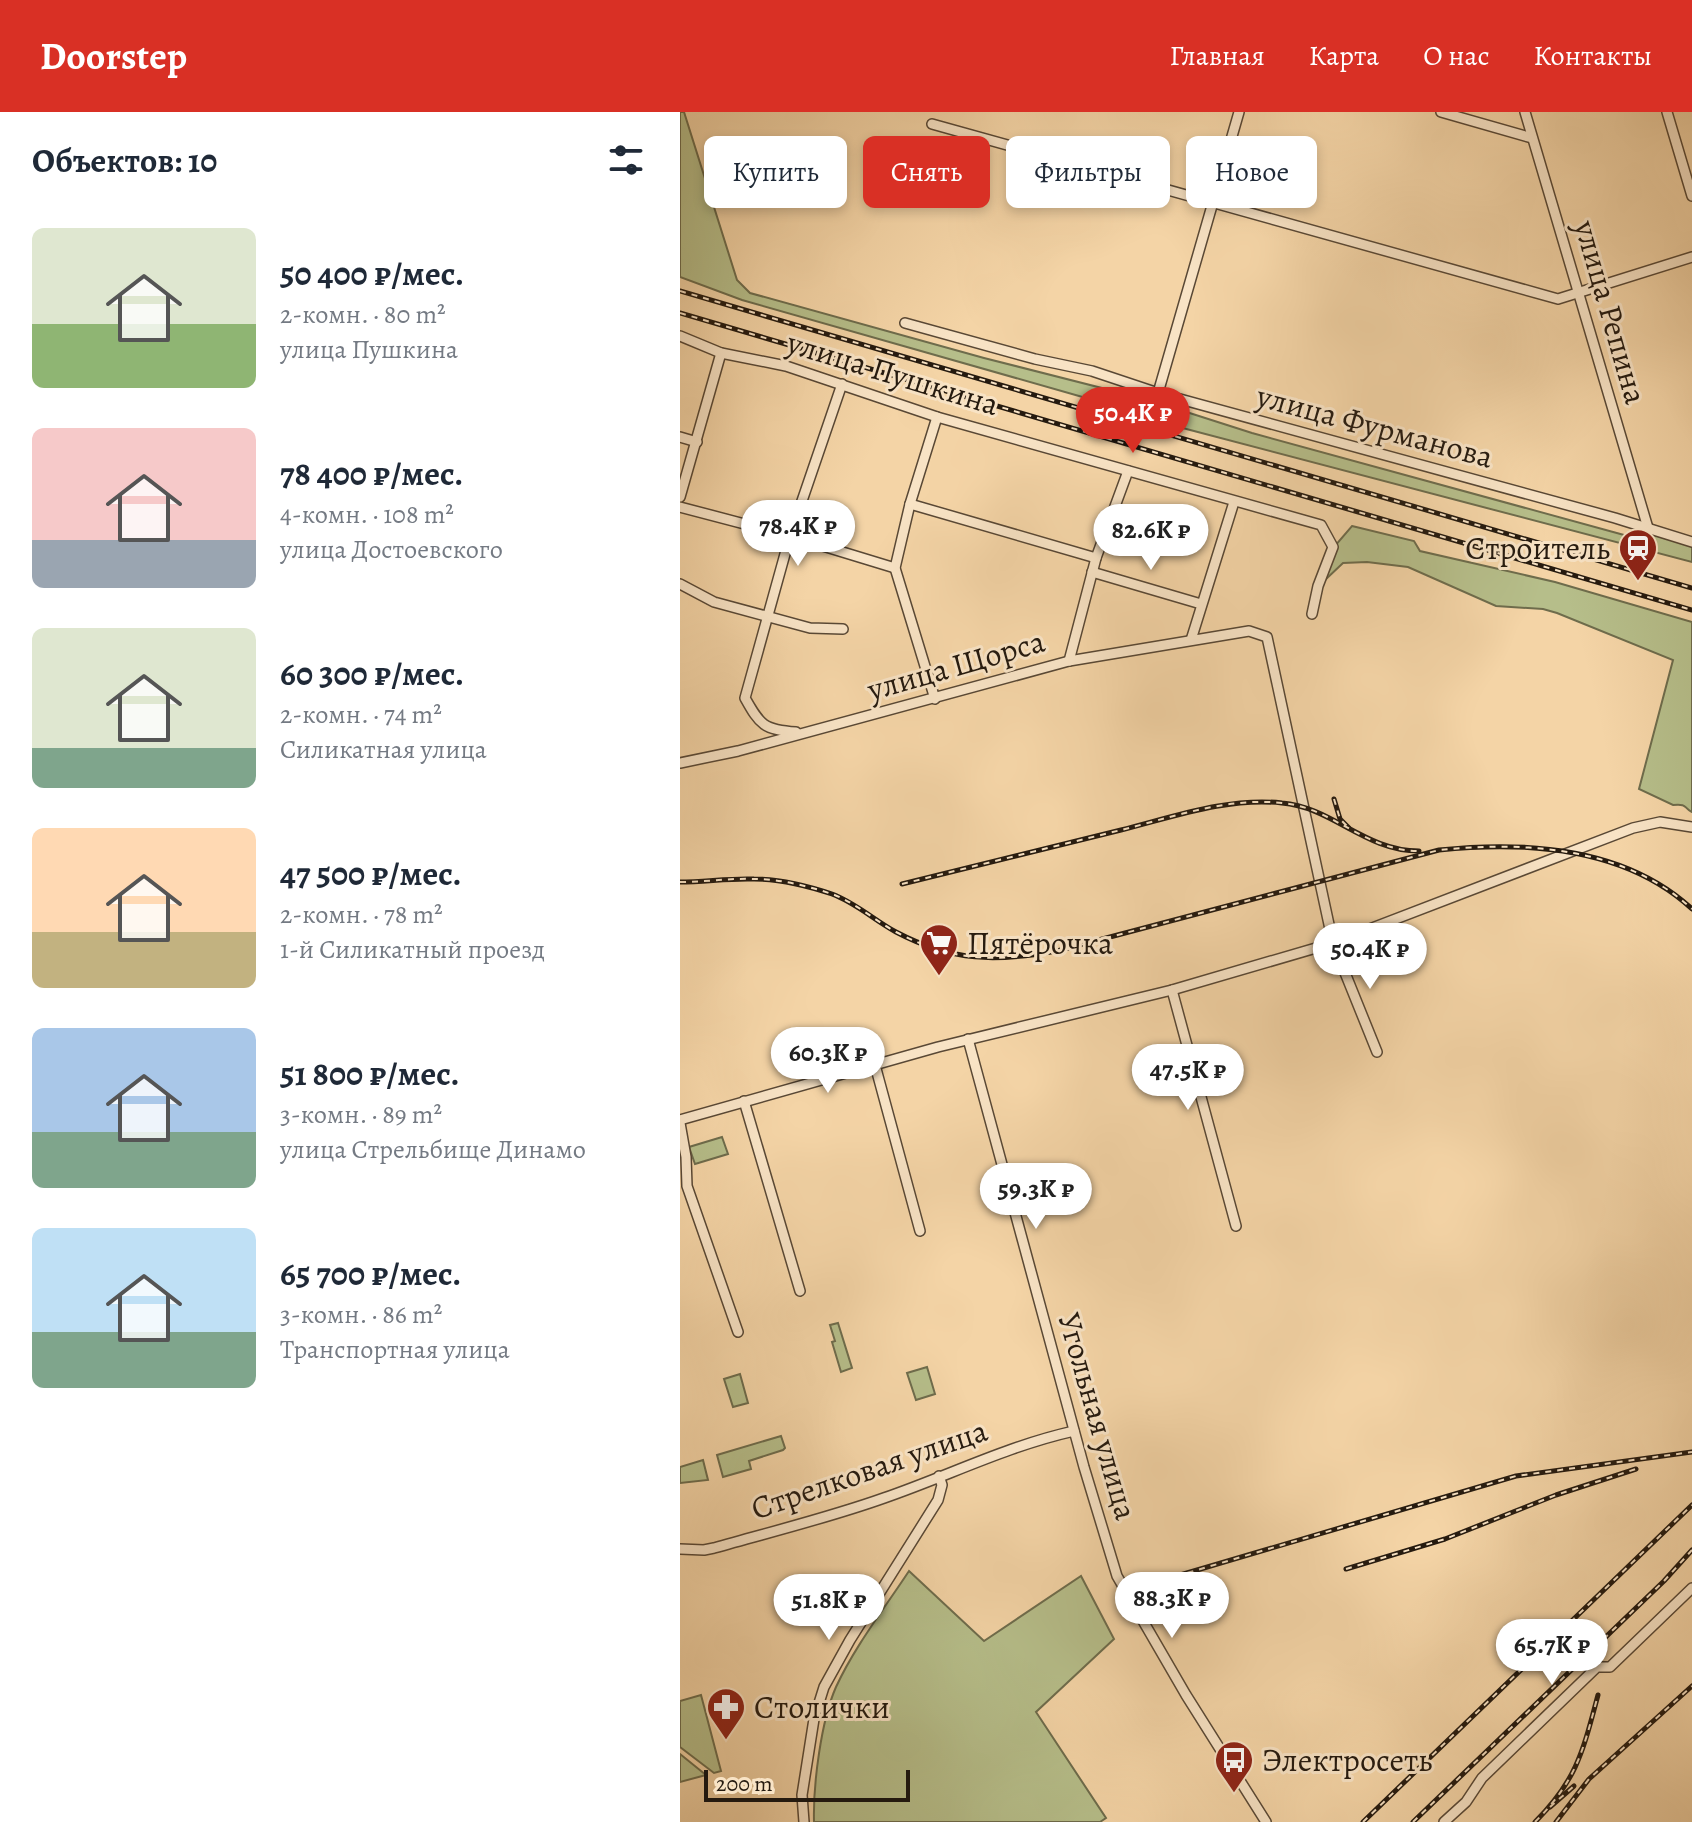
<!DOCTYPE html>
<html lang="ru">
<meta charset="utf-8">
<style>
:root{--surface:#fff;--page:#f6f6f7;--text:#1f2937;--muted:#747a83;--accent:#d93025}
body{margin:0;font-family:Alegreya,serif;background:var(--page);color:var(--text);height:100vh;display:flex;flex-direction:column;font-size:30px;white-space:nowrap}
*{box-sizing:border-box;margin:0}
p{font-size:26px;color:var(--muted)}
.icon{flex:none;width:44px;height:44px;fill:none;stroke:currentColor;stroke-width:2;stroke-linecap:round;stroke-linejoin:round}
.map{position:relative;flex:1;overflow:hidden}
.sheet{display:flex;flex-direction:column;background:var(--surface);width:680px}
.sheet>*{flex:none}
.hud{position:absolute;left:24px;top:24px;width:760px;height:72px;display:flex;gap:16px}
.scale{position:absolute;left:24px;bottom:20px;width:206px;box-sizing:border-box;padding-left:8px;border:4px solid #251a0f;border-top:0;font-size:22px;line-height:28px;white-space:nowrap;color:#251a0f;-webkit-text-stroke:6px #f8e3c5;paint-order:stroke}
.price{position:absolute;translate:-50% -68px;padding:0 18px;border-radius:28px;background:#fff;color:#222;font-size:26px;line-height:52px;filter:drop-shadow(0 2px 4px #0008)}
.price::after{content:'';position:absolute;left:50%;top:48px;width:24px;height:18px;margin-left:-12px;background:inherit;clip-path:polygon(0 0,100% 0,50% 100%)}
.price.selected{background:var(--accent);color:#fff}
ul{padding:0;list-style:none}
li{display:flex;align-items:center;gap:24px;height:200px;padding:0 32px}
li span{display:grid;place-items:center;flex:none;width:224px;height:160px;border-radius:12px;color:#555}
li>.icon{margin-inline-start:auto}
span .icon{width:96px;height:96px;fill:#fffc;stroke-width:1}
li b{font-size:34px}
h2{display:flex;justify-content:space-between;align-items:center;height:96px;padding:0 32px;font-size:34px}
.chip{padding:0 28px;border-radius:12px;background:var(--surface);box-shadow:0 4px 12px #0003;font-size:28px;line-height:72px}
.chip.selected{background:var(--accent);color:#fff}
header{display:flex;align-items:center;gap:48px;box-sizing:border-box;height:112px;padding:0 40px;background:var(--accent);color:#fff}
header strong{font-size:38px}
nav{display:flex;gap:44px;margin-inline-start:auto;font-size:28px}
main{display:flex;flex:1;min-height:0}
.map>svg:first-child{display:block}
.green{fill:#b6be8a;stroke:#6e6c4c;stroke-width:2}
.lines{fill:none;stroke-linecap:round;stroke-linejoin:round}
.minor-casing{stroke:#594835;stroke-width:12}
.minor{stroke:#f8e3c5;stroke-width:9}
.rail-casing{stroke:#251a0f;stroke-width:5}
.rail{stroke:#f8e3c5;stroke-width:2;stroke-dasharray:6;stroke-linecap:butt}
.labels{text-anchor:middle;stroke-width:6;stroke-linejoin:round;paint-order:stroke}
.street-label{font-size:32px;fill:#251a0f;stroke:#f8e3c5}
.poi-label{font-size:32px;fill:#251a0f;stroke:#f8e3c5;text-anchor:start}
</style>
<header>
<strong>Doorstep</strong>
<nav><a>Главная</a><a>Карта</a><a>О нас</a><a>Контакты</a></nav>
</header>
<main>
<section class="sheet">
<h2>Объектов: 10<svg class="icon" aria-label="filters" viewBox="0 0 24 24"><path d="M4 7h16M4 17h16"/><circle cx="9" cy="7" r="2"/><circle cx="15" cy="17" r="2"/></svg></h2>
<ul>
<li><span style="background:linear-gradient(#dfe7d0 60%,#8fb573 0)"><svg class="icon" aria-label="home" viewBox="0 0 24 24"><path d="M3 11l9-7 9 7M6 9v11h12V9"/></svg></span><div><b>50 400 ₽/мес.</b><p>2-комн. · 80 m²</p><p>улица Пушкина</p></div></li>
<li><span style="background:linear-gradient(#f6c9c9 70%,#9aa5b1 0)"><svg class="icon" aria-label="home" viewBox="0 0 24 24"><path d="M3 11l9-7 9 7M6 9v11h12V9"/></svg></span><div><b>78 400 ₽/мес.</b><p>4-комн. · 108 m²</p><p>улица Достоевского</p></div></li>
<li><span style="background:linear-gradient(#dfe7d0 75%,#7fa58c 0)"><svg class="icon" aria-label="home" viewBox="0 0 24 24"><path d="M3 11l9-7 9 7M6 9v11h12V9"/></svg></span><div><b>60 300 ₽/мес.</b><p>2-комн. · 74 m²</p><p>Силикатная улица</p></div></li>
<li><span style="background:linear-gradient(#ffd9b3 65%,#c2b280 0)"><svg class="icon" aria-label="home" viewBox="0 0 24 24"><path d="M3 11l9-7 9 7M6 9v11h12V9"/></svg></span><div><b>47 500 ₽/мес.</b><p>2-комн. · 78 m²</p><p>1-й Силикатный проезд</p></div></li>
<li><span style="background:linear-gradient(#a9c7e8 65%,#7fa58c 0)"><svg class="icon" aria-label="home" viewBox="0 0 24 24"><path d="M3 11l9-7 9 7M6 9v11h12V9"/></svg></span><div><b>51 800 ₽/мес.</b><p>3-комн. · 89 m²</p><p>улица Стрельбище Динамо</p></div></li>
<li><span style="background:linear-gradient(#bfe0f5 65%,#7fa58c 0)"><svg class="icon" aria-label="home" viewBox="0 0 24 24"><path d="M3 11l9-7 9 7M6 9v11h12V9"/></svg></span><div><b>65 700 ₽/мес.</b><p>3-комн. · 86 m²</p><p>Транспортная улица</p></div></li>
</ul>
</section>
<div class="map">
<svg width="1012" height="1710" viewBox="0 0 1012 1710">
<rect width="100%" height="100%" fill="#f4d4a6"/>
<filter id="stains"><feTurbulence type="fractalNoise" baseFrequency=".0025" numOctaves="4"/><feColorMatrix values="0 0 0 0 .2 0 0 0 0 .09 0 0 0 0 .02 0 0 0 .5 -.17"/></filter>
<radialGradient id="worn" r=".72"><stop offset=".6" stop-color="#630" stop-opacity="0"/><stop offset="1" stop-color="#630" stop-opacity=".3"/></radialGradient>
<g class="green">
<polygon points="0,0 4,0 57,168 70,181 304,246 469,288 572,321 955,426 958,418 1012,434 1012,450 495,314 413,288 62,188 0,165"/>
<path d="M672 414 734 429 740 439 875 470 1012 510V700C1002 695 1009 692 993 693L959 677 993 548 877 501 863 497 816 494 728 455 687 450 663 451 644 469 654 435Z"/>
<polygon points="42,1025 48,1042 15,1052 9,1035"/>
<polygon points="158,1211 172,1256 161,1260 152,1230 155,1229 150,1213"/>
<polygon points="247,1255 255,1282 236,1288 227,1261"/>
<polygon points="60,1262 68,1291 53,1295 44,1267"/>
<polygon points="101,1324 105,1336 103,1338 69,1349 71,1357 43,1365 37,1343"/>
<polygon points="23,1348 28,1368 0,1371 0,1355"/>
<path d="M229 1459 304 1529 401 1464 434 1527 356 1600 426 1706 420 1710H134C133 1673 141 1609 156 1575 175 1534 204 1497 229 1459Z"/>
<polygon points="21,1583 41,1659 34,1661 0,1635 0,1589"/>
<polygon points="0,1642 26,1663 0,1670"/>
</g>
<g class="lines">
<g class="minor-casing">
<g id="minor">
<polyline points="761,0 852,26"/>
<polyline points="845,0 968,416"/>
<polyline points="987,0 1012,84"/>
<polyline points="252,12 878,187 1012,145"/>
<polyline points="225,211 355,247 412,259 478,281 935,406 1012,430"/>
<polyline points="0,224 41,241 106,254 257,305 641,413 653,435 638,474 632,502"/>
<polyline points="478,281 559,0"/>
<polyline points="0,325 17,330"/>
<polyline points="0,385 41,241"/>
<polyline points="230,392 416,446"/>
<polyline points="0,395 110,424 215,456"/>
<polyline points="412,460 521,492"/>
<polyline points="0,472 34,490 130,516 163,517"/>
<polyline points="511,528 554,390"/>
<polyline points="389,549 416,446 448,359"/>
<polyline points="255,587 215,456 230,392 257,305"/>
<path d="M116 620C84 618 80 613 65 586L110 424 162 272"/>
<polyline points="0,651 58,639 389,549 569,519 587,525 653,831 697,940"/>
<polyline points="492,878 556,1114"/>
<polyline points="288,927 404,1355 437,1464 506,1583 586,1710"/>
<polyline points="195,953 240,1119"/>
<polyline points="64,989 120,1179"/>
<polyline points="0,1008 258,935 492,878 653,831 953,716 980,710 1012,715"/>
<polyline points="0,1011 6,1045 7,1074 58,1220"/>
<path d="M0 1437 24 1438 34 1436C90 1420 148 1406 204 1386 268 1364 327 1334 394 1319"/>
<polyline points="124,1710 122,1683 134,1607 144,1575 170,1528 258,1388 262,1373 259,1364"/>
<polyline points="764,1710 786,1690 802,1666 917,1555 930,1555 1012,1476"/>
</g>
</g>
<use href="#minor" class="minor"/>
<g class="rail-casing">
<g id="rail">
<polyline points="0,179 1012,476"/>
<polyline points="0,201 1012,498"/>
<polyline points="654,687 660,707 669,716"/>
<path d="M0 770C25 770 49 766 74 767 100 767 128 774 152 782 176 791 194 808 216 820 273 850 316 850 377 839L759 738C845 729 945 735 1012 797"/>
<path d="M222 772C295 754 368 736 441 718 493 705 548 685 602 691 652 695 685 739 739 739"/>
<polyline points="666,1457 765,1427 876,1383 956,1357"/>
<polyline points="473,1471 836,1364 1012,1340"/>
<polyline points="870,1695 894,1674"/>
<polyline points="683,1710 1012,1393"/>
<polyline points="733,1710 984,1469 1012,1438"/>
<path d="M855 1710C897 1668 903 1639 918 1583"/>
<polyline points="876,1710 909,1667 1012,1574"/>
</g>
</g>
<use href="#rail" class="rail"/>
</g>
<defs>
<g id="station-pin" transform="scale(2)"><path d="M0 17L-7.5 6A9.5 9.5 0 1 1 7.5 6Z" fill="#8f2418" stroke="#f8e3c5"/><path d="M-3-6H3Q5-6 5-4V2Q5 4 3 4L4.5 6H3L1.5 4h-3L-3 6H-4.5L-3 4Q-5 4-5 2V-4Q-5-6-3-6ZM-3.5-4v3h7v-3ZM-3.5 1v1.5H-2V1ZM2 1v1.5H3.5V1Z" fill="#fff"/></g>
<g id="supermarket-pin" transform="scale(2)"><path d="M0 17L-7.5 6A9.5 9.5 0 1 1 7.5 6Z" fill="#8f2418" stroke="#f8e3c5"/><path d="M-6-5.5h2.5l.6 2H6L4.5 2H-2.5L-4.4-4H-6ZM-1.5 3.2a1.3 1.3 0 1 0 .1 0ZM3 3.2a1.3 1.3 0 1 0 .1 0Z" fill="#fff"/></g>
<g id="pharmacy-pin" transform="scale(2)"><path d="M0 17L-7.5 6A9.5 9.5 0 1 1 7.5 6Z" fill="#8f2418" stroke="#f8e3c5"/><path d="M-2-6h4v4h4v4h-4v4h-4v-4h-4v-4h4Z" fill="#fff"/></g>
<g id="bus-pin" transform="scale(2)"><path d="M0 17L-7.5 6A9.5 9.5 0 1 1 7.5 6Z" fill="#8f2418" stroke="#f8e3c5"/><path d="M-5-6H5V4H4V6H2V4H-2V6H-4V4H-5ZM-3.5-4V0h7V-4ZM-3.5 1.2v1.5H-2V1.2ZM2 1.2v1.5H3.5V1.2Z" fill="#fff"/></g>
</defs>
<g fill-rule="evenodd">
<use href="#station-pin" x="958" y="436"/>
<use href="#supermarket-pin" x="259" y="831"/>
<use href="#pharmacy-pin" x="46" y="1595"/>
<use href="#bus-pin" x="554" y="1648"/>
</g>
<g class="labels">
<g class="street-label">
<text transform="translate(931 200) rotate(74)" y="11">улица Репина</text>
<text transform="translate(213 261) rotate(17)" y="11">улица Пушкина</text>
<text transform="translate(695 314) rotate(15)" y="11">улица Фурманова</text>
<text transform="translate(276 553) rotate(-16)" y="11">улица Щорса</text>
<text transform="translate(418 1304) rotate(74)" y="11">Угольная улица</text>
<text transform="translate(189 1357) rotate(-19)" y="11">Стрелковая улица</text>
</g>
<g class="poi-label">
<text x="930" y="447" text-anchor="end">Строитель</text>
<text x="287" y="842">Пятёрочка</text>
<text x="74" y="1606">Столички</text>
<text x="582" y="1659">Электросеть</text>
</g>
</g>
<rect width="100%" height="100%" filter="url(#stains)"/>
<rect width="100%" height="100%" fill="url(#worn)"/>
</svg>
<div class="scale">200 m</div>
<b class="price selected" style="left:453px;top:343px">50.4K ₽</b>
<b class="price" style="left:118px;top:456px">78.4K ₽</b>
<b class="price" style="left:471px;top:460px">82.6K ₽</b>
<b class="price" style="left:690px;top:879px">50.4K ₽</b>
<b class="price" style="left:148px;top:983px">60.3K ₽</b>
<b class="price" style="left:508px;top:1000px">47.5K ₽</b>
<b class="price" style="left:356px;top:1119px">59.3K ₽</b>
<b class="price" style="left:492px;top:1528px">88.3K ₽</b>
<b class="price" style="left:149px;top:1530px">51.8K ₽</b>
<b class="price" style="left:872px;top:1575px">65.7K ₽</b>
<div class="hud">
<a class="chip">Купить</a>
<a class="chip selected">Снять</a>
<a class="chip">Фильтры</a>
<a class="chip">Новое</a>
</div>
</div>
</main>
